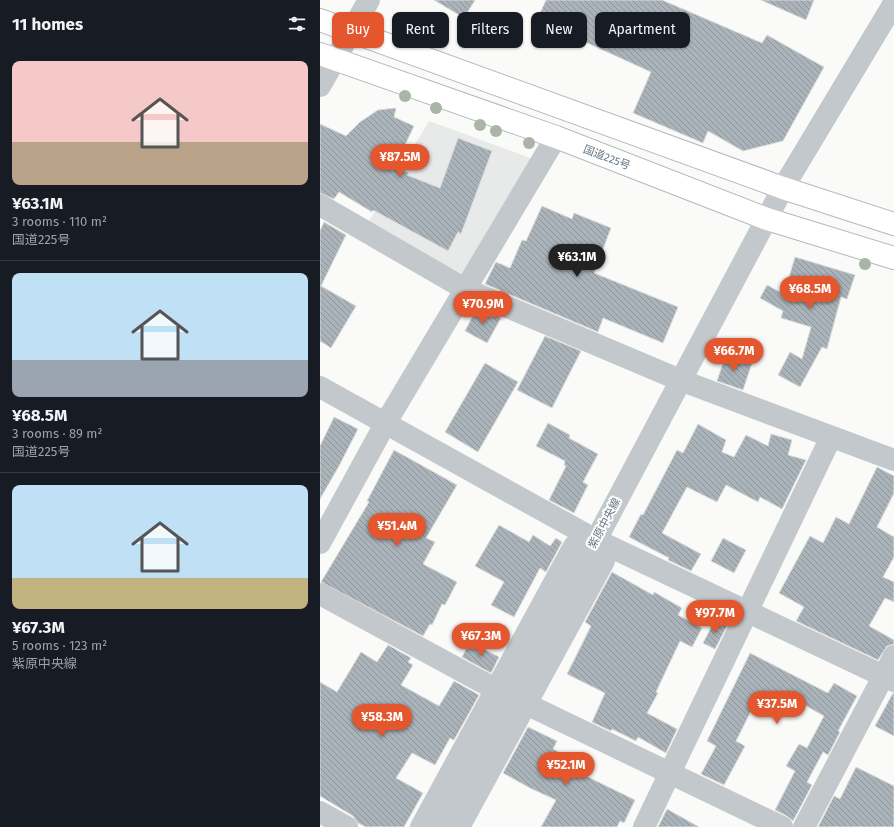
<!DOCTYPE html>
<meta charset="utf-8">
<style>
:root{--surface:#171b24;--page:#242831;--text:#f1f3f6;--muted:#9ea1a6;--line:#363941;--accent:#e4572e}
body{margin:0;font-family:"Fira Sans","Noto Sans JP",sans-serif;background:var(--page);color:var(--text);height:100vh;display:flex;flex-direction:column;font-size:15px;white-space:nowrap}
*{box-sizing:border-box;margin:0}
p{font-size:13px;color:var(--muted)}
.icon{flex:none;width:22px;height:22px;fill:none;stroke:currentColor;stroke-width:2;stroke-linecap:round;stroke-linejoin:round}
.map{position:relative;flex:1;overflow:hidden}
.details{display:flex;flex-direction:column;background:var(--surface);width:320px}
.details>*{flex:none}
.banner{position:absolute;left:12px;top:12px;width:380px;height:36px;display:flex;gap:8px}
.price{position:absolute;translate:-50% -34px;padding:0 9px;border-radius:14px;background:var(--accent);color:#fff;font-size:13px;line-height:26px;filter:drop-shadow(0 1px 2px #0008)}
.price::after{content:'';position:absolute;left:50%;top:24px;width:12px;height:9px;margin-left:-6px;background:inherit;clip-path:polygon(0 0,100% 0,50% 100%)}
.price.active{background:#222;color:#fff}
ul{padding:0;list-style:none}
li{display:grid;align-content:center;gap:8px;height:212px;padding:0 12px}
li+li{border-top:1px solid var(--line)}
li span{display:grid;place-items:center;height:124px;border-radius:8px;color:#555}
li>.icon{margin-inline-start:auto}
span .icon{width:72px;height:72px;fill:#fffc;stroke-width:1}
li b{font-size:17px}
h2{display:flex;justify-content:space-between;align-items:center;height:48px;padding:0 12px;font-size:17px}
.chip{padding:0 14px;border-radius:8px;background:var(--surface);box-shadow:0 1px 3px #0004;font-size:14px;line-height:36px}
.chip.active{background:var(--accent);color:#fff}
main{display:flex;flex:1;min-height:0}
.map>svg:first-child{display:block}
.built{fill:#e8e9e9}
.building{fill:url(#building-back-hatch);stroke:#dcdcda}
.lines{fill:none;stroke-linecap:round;stroke-linejoin:round}
.highway-casing{stroke:#b4b9bd;stroke-width:24}
.minor{stroke:#c3c8cc;stroke-width:22}
.highway{stroke:#fff;stroke-width:22}
.minor-bridge{stroke:#c3c8cc;stroke-width:22}
.tree{fill:#aab4a7}
.labels{text-anchor:middle;stroke-width:4;stroke-linejoin:round;paint-order:stroke}
.street-label{font-size:11px;fill:#657683;stroke:#fff}
</style>
<main>
<section class="details">
<h2>11 homes<svg class="icon" aria-label="filters" viewBox="0 0 24 24"><path d="M4 7h16M4 17h16"/><circle cx="9" cy="7" r="2"/><circle cx="15" cy="17" r="2"/></svg></h2>
<ul>
<li><span style="background:linear-gradient(#f6c9c9 65%,#b9a48a 0)"><svg class="icon" aria-label="home" viewBox="0 0 24 24"><path d="M3 11l9-7 9 7M6 9v11h12V9"/></svg></span><div><b>¥63.1M</b><p>3 rooms · 110 m²</p><p>国道225号</p></div></li>
<li><span style="background:linear-gradient(#bfe0f5 70%,#9aa5b1 0)"><svg class="icon" aria-label="home" viewBox="0 0 24 24"><path d="M3 11l9-7 9 7M6 9v11h12V9"/></svg></span><div><b>¥68.5M</b><p>3 rooms · 89 m²</p><p>国道225号</p></div></li>
<li><span style="background:linear-gradient(#bfe0f5 75%,#c2b280 0)"><svg class="icon" aria-label="home" viewBox="0 0 24 24"><path d="M3 11l9-7 9 7M6 9v11h12V9"/></svg></span><div><b>¥67.3M</b><p>5 rooms · 123 m²</p><p>紫原中央線</p></div></li>
</ul>
</section>
<div class="map">
<svg width="574" height="827" viewBox="0 0 574 827">
<defs>
<pattern id="building-back-hatch" width="6" height="6" patternUnits="userSpaceOnUse"><rect width="6" height="6" fill="#aab3b9"/><path d="M-1 5l2 2M0 0l6 6M5-1l2 2" fill="none" stroke="#8e969c"/></pattern>
</defs>
<rect width="100%" height="100%" fill="#fafaf8"/>
<polygon class="built" points="109,121 216,160 150,272 137,277 46,226"/>
<g class="building">
<polygon points="114,0 155,0 144,18"/>
<polygon points="226,0 342,0 442,43 447,35 504,67 463,141 423,151 388,131 383,143 313,113 331,72 217,20"/>
<polygon points="441,0 494,0 486,20"/>
<polygon points="76,108 74,117 94,126 75,166 89,173 87,175 120,188 138,138 172,151 141,234 138,232 128,251 53,210 52,212 19,192 14,199 0,193 0,124 26,136 40,122 58,110"/>
<polygon points="222,206 252,219 254,213 291,228 274,273 358,307 343,343 283,318 278,332 165,284 176,262 190,268 202,240 206,241"/>
<polygon points="4,222 26,235 1,286 36,306 11,348 0,341 0,231"/>
<polygon points="475,257 535,275 527,299 521,297 507,349 502,347 480,387 458,375 470,352 482,359 491,327 461,318 463,311 440,298 447,285 464,294"/>
<polygon points="157,308 181,318 167,343 145,331"/>
<polygon points="225,336 261,351 232,408 197,390"/>
<polygon points="406,354 432,363 423,390 397,381"/>
<polygon points="165,363 198,382 158,452 125,432"/>
<polygon points="14,417 38,429 19,466 0,499 0,446"/>
<polygon points="228,423 250,435 249,438 278,454 263,482 268,485 254,513 229,500 246,466 244,465 245,461 216,446"/>
<polygon points="378,424 406,440 402,452 414,457 426,435 448,446 451,434 472,440 468,455 486,460 462,509 440,497 438,502 406,485 397,502 367,487 342,533 381,554 371,571 348,560 349,558 309,537 321,514 323,515 357,450 363,453"/>
<polygon points="74,450 137,485 106,538 115,542 103,564 137,582 125,605 122,604 112,625 110,624 103,636 1,582 49,502 47,501"/>
<polygon points="557,467 574,476 574,493 557,527 574,537 574,557 563,577 574,582 574,602 565,598 549,626 574,640 574,644 567,646 558,660 476,621 484,607 459,593 490,536 503,543 516,517 529,524"/>
<polygon points="179,525 209,542 213,535 230,546 236,538 242,542 226,572 220,568 194,617 171,605 184,582 155,566"/>
<polygon points="403,538 426,550 414,573 391,561"/>
<polygon points="292,572 333,595 334,592 362,608 358,615 382,628 372,647 360,641 336,692 338,693 327,713 357,729 346,753 318,737 316,741 292,729 291,731 272,722 285,693 247,674 271,626 265,622"/>
<polygon points="395,620 407,626 395,649 383,643"/>
<polygon points="150,642 179,657 171,673 142,657"/>
<polygon points="68,645 91,658 88,662 93,665 81,685 119,706 134,681 159,695 134,740 130,738 115,765 92,753 76,778 103,793 84,827 46,827 38,823 33,816 0,796 0,682 17,692 41,652 57,662"/>
<polygon points="430,653 508,693 514,683 537,696 518,731 520,732 508,755 503,752 487,782 492,785 473,821 467,816 455,810 475,771 466,766 479,744 487,748 504,716 474,699 468,710 439,695 416,741 425,746 404,785 381,774 396,746 387,741"/>
<polygon points="573,693 574,693 574,736 555,726"/>
<polygon points="208,727 237,741 233,749 270,769 266,776 315,800 304,823 300,821 297,827 221,827 236,800 210,788 183,773"/>
<polygon points="536,767 574,786 574,827 498,827 514,796 520,799"/>
<polygon points="347,809 379,827 338,827"/>
</g>
<g class="lines">
<g class="highway-casing">
<g id="highway">
<polyline points="0,20 463,188 574,224"/>
<polyline points="0,54 236,137 447,219 574,258"/>
</g>
</g>
<g class="minor">
<polyline points="0,86 49,0"/>
<polyline points="0,205 145,289 360,380 574,460"/>
<polyline points="0,387 276,540 574,681"/>
<polyline points="276,540 463,188 574,3"/>
<polyline points="0,543 65,424 236,137"/>
<polyline points="0,594 175,689 462,827"/>
<polyline points="0,812 27,827"/>
<polyline points="101,827 253,548 255,545 276,540"/>
<polyline points="139,827 284,561 276,540"/>
<polyline points="324,827 511,437"/>
<polyline points="484,827 574,656"/>
</g>
<use href="#highway" class="highway"/>
<polyline class="minor-bridge" points="121,827 276,540"/>
</g>
<g class="tree">
<circle cx="85" cy="96" r="6"/>
<circle cx="116" cy="108" r="6"/>
<circle cx="160" cy="125" r="6"/>
<circle cx="176" cy="131" r="6"/>
<circle cx="209" cy="143" r="6"/>
<circle cx="545" cy="264" r="6"/>
</g>
<g class="labels">
<g class="street-label">
<text transform="translate(287 157) rotate(21)" y="4">国道225号</text>
<text transform="translate(284 523) rotate(-62)" y="4">紫原中央線</text>
</g>
</g>
</svg>
<b class="price" style="left:80px;top:178px">¥87.5M</b>
<b class="price active" style="left:257px;top:278px">¥63.1M</b>
<b class="price" style="left:490px;top:310px">¥68.5M</b>
<b class="price" style="left:163px;top:325px">¥70.9M</b>
<b class="price" style="left:414px;top:372px">¥66.7M</b>
<b class="price" style="left:77px;top:547px">¥51.4M</b>
<b class="price" style="left:395px;top:634px">¥97.7M</b>
<b class="price" style="left:161px;top:657px">¥67.3M</b>
<b class="price" style="left:457px;top:725px">¥37.5M</b>
<b class="price" style="left:62px;top:738px">¥58.3M</b>
<b class="price" style="left:246px;top:786px">¥52.1M</b>
<div class="banner">
<a class="chip active">Buy</a>
<a class="chip">Rent</a>
<a class="chip">Filters</a>
<a class="chip">New</a>
<a class="chip">Apartment</a>
</div>
</div>
</main>
